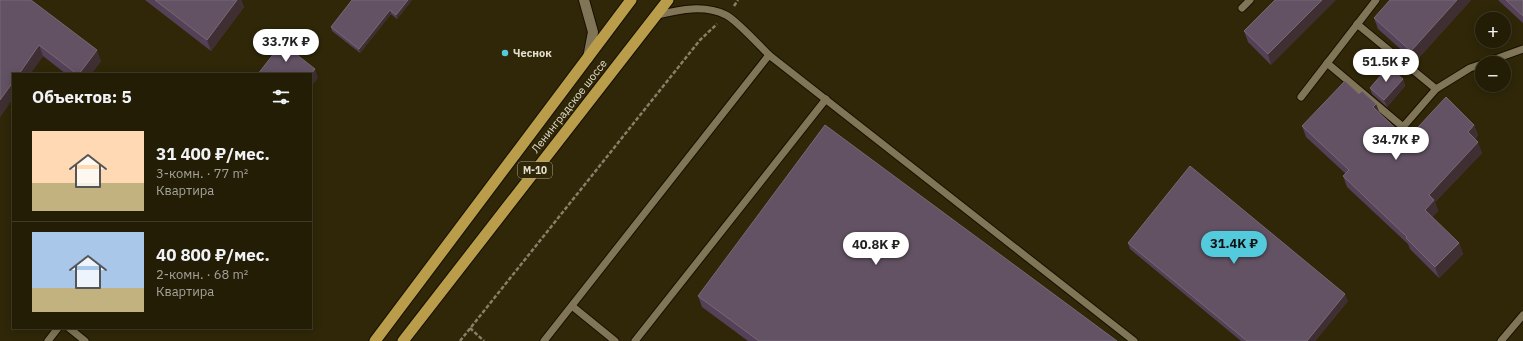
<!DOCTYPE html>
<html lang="ru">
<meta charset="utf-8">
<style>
:root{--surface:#231d06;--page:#2b2610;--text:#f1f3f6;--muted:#a3a29b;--line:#403b28;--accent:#54cadd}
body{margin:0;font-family:"IBM Plex Sans",sans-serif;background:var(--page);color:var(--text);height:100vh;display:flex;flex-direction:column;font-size:15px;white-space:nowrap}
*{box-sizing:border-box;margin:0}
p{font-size:13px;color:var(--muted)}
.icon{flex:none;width:22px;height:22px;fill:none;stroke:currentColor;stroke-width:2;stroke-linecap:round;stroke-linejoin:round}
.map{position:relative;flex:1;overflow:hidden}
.side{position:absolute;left:12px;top:73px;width:300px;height:256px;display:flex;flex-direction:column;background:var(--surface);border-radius:0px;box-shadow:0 2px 10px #0003,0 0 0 1px var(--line)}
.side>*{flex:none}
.buttons{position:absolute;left:1475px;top:12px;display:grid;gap:8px}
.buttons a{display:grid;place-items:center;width:36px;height:36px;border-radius:50%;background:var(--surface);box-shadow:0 2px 10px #0003,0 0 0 1px var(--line);font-size:20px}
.price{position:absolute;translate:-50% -34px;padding:0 9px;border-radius:14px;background:#fff;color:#222;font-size:13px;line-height:26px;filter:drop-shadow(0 1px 2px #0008)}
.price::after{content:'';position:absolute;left:50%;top:24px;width:12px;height:9px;margin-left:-6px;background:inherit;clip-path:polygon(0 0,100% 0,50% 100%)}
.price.active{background:var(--accent);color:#111}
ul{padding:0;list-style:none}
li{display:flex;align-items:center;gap:12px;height:100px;padding:0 20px}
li+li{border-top:1px solid var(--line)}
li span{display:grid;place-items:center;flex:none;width:112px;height:80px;border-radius:0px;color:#555}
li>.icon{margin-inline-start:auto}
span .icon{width:48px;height:48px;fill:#fffc;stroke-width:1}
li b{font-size:17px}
h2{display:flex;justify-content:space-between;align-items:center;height:48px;padding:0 20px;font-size:17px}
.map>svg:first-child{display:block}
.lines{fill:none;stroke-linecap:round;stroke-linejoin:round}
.service-casing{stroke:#161000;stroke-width:9}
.minor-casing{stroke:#161000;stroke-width:12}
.trunk-casing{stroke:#161000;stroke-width:13}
.path{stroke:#878068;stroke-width:2.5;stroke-dasharray:4 2;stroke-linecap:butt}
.service{stroke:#807657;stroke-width:7}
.minor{stroke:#807657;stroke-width:10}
.trunk{stroke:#ba9d4a;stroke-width:11}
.wall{fill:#544158}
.shaded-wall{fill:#3f2f33}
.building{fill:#635264;stroke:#776875}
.poi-dot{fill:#54cadd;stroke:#2f2708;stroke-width:1.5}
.labels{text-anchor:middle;stroke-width:3;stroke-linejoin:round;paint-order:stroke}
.shield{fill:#2f2708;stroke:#ada792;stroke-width:1}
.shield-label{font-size:10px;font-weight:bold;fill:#e3decd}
.poi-label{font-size:11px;font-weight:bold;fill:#e3decd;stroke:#2f2708;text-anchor:start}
.street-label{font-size:11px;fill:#e3decd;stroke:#2f2708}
</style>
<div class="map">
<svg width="1523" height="341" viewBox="0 0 1523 341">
<rect width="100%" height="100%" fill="#2f2708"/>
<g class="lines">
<g class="service-casing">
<g id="service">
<polyline points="1242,8 1250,0"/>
<path d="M657 15C679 10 704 4 726 15 735 19 760 46 769 55L1134 341"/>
<polyline points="1327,63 1403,127 1436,89 1357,24"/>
<polyline points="1484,63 1523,49"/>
<polyline points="1436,89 1470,68 1482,64"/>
<polyline points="1301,97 1376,0"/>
<polyline points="572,306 615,341"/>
<polyline points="69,328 85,341"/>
<polyline points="48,341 58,328"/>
<polyline points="544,341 769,55"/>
<polyline points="635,341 826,99"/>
<polyline points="1501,341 1523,315"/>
</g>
</g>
<g class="minor-casing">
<polyline id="minor" points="584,0 593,32 588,58"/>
</g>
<g class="trunk-casing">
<g id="trunk">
<polyline points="375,341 631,0"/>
<polyline points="403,341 668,0"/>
</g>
</g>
<g class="path">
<polyline points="734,6 738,0"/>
<polyline points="470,328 484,341"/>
<polyline points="460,341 700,40 717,24"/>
</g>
<use href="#service" class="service"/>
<use href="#minor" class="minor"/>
<use href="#trunk" class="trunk"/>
</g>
<g class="wall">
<polygon points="0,0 101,61 91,74 66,74 43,56 30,74 13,74 13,98 0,117"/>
<polygon points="145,0 241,0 244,7 211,51"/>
<polygon points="412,0 397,19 391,14 360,53 332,31 331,27"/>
<polygon points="1275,0 1271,65 1248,42 1244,31"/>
<polygon points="1390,0 1471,0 1415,62 1378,29 1374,18"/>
<polygon points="1498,0 1523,0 1523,23"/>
<polygon points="1403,79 1405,86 1387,107 1372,94 1370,88"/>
<polygon points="1359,94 1376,104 1380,114 1407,139 1474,125 1478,135 1475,139 1482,153 1435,202 1438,211 1432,217 1459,243 1463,254 1439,278 1410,249 1408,244 1347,187 1343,176 1346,174 1306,137 1302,126"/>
<polygon points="1128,243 1348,301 1315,341 1241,341 1130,249"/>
<polygon points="698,296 1117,341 748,341 702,307"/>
</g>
<g class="shaded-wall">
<polygon points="237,0 241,0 244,7 211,51 207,40"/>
<polygon points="408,0 412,0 397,19 396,15"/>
<polygon points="1322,0 1336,0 1271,65 1268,54"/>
<polygon points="1457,0 1471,0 1415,62 1411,51"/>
<polygon points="390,10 391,14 360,53 359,49"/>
<polygon points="39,45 43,56 30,74 19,74"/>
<polygon points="97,50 101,61 91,74 79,74"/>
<polygon points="315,69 318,78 311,87 311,74"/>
<polygon points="1403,79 1405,86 1387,107 1384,100"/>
<polygon points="13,82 13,98 0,117 0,100"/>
<polygon points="1376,104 1380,114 1373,107"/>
<polygon points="1474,125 1478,135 1471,142 1468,132"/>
<polygon points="1478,142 1482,153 1435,202 1438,211 1429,221 1425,210 1429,195"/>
<polygon points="1459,243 1463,254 1439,278 1435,267"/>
<polygon points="1345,294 1348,301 1315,341 1307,341"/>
</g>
<g class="building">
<polygon points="0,0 31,0 97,50 79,74 77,74 39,45 19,74 13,74 13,82 0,100"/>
<polygon points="155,0 237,0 207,40"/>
<polygon points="352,0 408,0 396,15 390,10 359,49 331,27"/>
<polygon points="1275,0 1322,0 1268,54 1244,31"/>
<polygon points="1390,0 1457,0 1411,51 1374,18"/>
<polygon points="1506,0 1523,0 1523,16"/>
<polygon points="282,43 315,69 311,74 258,74"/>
<polygon points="1388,67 1403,79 1384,100 1370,88"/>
<polygon points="1345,81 1359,94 1362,91 1376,104 1373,107 1407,139 1446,97 1474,125 1468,132 1478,142 1429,195 1434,200 1425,210 1459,243 1435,267 1406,238 1407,237 1343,176 1349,170 1302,126"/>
<polygon points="825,125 1117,341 759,341 698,296"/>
<polygon points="1190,166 1345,294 1307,341 1247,341 1128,243"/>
</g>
<circle class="poi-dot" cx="505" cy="53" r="4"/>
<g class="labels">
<rect class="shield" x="518" y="162" width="34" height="16" rx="3"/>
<g class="shield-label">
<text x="535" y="174">М-10</text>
</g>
<g class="poi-label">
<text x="513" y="57">Чеснок</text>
</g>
<g class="street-label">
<text transform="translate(569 106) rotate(-52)" y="4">Ленинградское шоссе</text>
</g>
</g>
</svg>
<div class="buttons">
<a>+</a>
<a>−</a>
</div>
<b class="price" style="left:286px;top:63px">33.7K ₽</b>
<b class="price" style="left:1386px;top:83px">51.5K ₽</b>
<b class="price" style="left:1396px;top:161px">34.7K ₽</b>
<b class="price active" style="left:1234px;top:265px">31.4K ₽</b>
<b class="price" style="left:876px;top:266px">40.8K ₽</b>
<section class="side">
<h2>Объектов: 5<svg class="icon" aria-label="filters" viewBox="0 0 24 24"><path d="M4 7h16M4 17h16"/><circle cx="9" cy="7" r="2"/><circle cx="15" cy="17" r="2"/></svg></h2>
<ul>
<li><span style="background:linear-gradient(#ffd9b3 65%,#c2b280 0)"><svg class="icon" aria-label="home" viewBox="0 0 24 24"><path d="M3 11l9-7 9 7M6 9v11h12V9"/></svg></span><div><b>31 400 ₽/мес.</b><p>3-комн. · 77 m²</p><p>Квартира</p></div></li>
<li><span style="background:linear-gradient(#a9c7e8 70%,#c2b280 0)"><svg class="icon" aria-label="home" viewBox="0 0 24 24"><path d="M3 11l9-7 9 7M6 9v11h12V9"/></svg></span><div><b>40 800 ₽/мес.</b><p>2-комн. · 68 m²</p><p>Квартира</p></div></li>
</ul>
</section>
</div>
